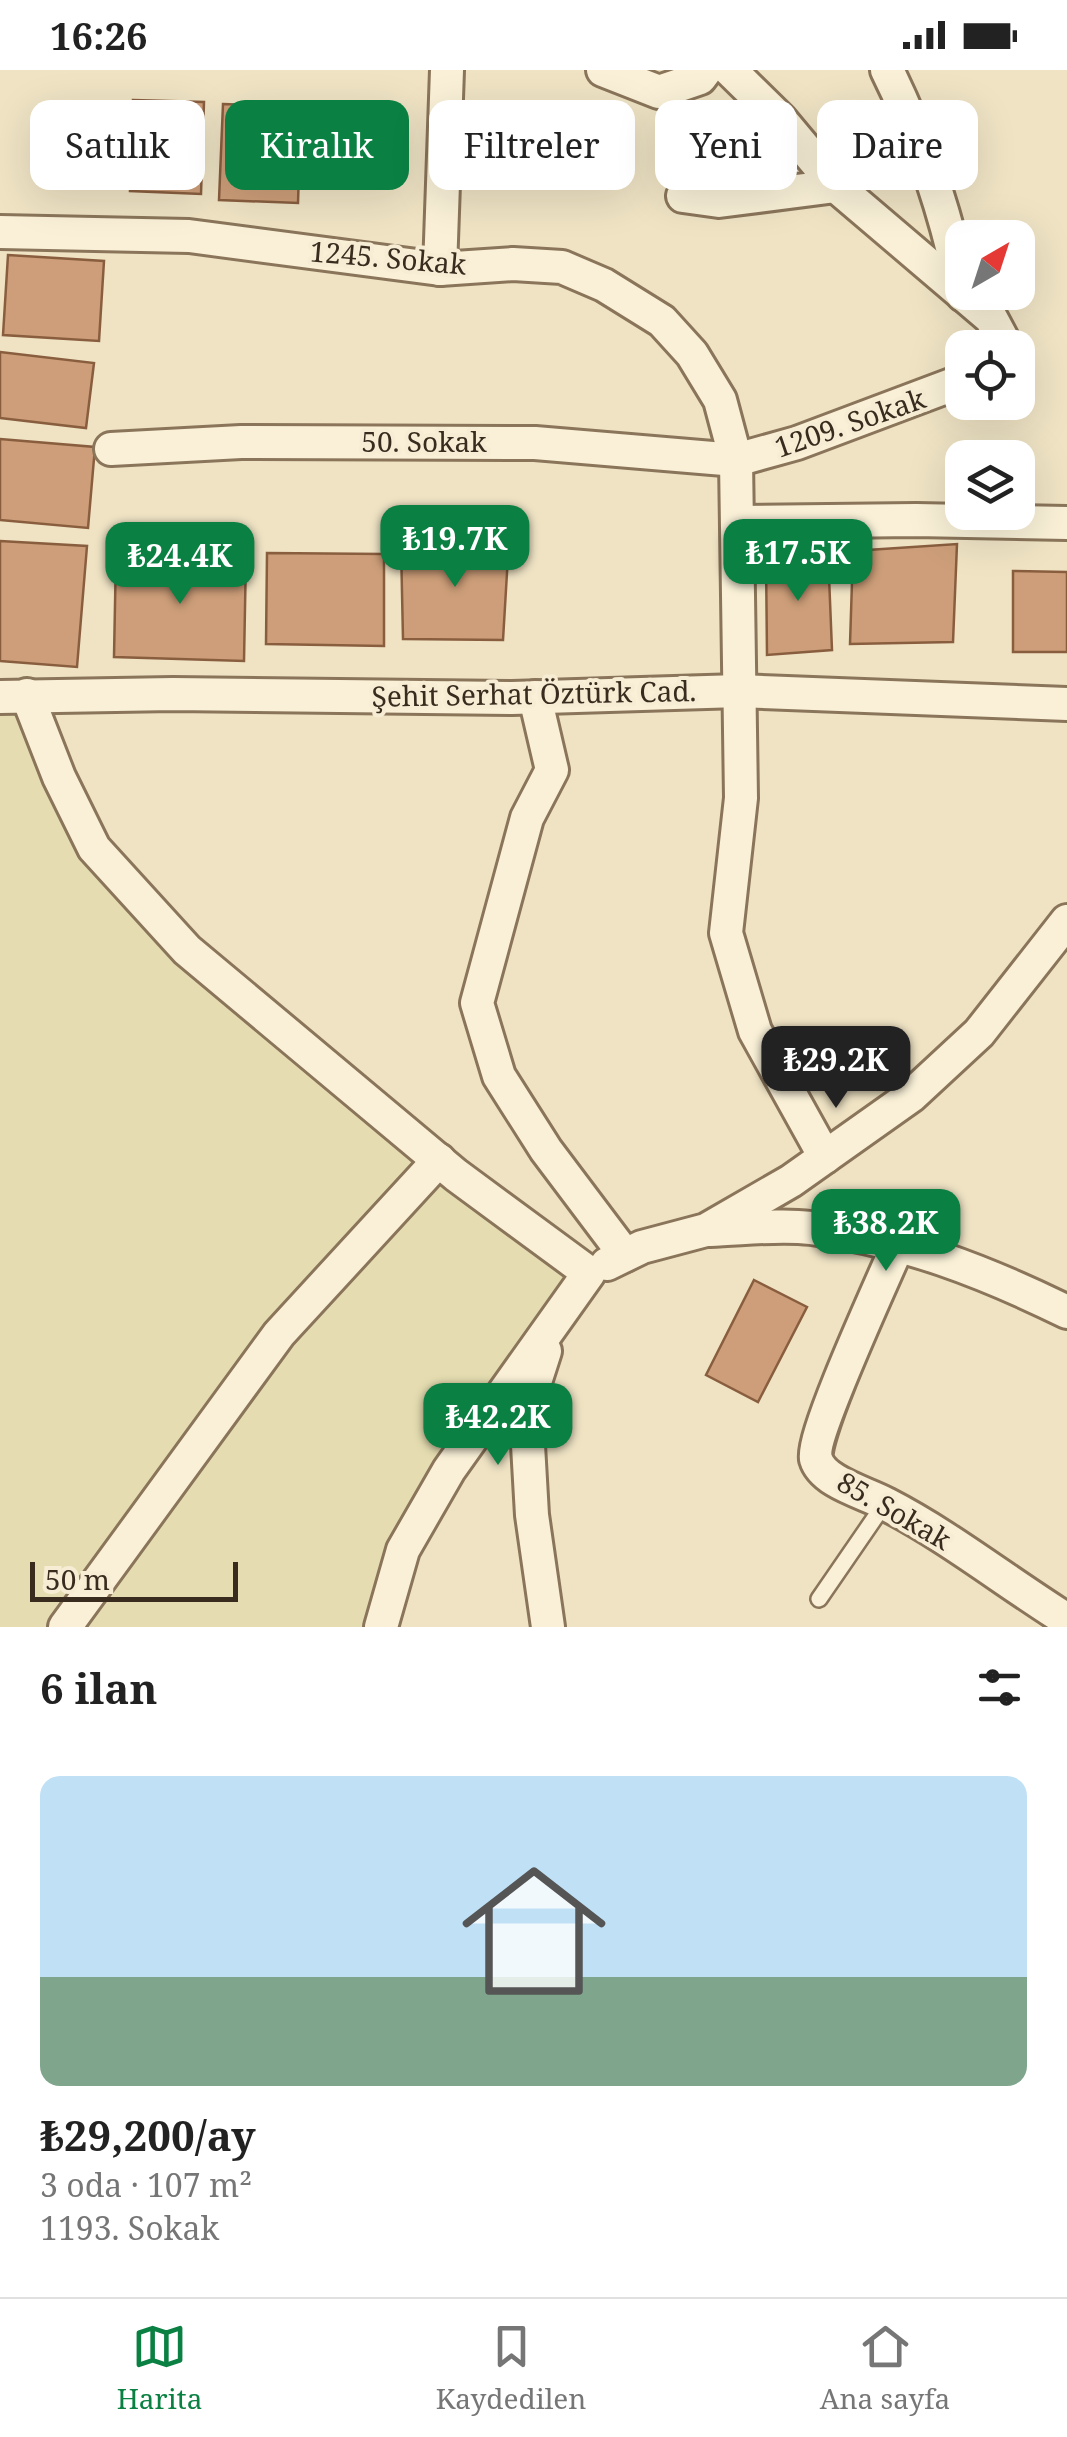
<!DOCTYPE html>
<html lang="tr">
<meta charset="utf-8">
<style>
:root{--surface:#fff;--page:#f6f6f6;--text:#222;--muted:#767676;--line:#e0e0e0;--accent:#0b8043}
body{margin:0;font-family:"Noto Serif",serif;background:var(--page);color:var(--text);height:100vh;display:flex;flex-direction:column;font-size:38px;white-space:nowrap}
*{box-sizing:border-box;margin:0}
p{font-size:32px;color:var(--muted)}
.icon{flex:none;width:55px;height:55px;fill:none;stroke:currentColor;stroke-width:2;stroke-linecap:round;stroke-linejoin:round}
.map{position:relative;height:1557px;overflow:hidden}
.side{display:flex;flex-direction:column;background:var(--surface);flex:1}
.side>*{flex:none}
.hud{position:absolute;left:30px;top:30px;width:1008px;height:90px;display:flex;gap:20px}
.needle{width:65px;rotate:39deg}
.controls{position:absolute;left:945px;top:150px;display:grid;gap:20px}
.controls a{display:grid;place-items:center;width:90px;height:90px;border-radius:20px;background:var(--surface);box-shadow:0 10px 40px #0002;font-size:50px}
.scale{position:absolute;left:30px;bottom:25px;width:208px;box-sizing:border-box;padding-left:10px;border:5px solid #392c1e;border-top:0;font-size:28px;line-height:35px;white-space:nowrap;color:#392c1e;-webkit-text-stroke:8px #f6edd4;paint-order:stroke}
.price{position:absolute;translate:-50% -85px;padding:0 22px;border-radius:20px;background:var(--accent);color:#fff;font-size:32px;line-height:65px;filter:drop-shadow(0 2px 5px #0008)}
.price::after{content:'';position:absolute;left:50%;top:60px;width:30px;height:22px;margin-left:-15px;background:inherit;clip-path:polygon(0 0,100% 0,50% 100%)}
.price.on{background:#222;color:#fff}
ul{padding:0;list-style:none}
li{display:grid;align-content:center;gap:20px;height:530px;padding:0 40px}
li+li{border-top:2px solid var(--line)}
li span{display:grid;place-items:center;height:310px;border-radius:20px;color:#555}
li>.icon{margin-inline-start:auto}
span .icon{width:180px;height:180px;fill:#fffc;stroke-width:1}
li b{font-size:42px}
h2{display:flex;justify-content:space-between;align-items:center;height:120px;padding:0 40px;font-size:42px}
.pill{padding:0 35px;border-radius:20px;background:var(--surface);box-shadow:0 10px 40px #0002;font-size:35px;line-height:90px}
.pill.on{background:var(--accent);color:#fff}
.status{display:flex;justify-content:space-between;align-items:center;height:70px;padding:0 50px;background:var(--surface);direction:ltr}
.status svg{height:28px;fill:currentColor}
.tabs{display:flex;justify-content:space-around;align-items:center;height:140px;border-top:2px solid var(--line);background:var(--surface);font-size:28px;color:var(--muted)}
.tabs a{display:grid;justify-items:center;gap:5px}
.tabs .on{color:var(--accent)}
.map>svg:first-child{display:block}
.farmland{fill:#e5ddb1}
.building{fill:#cd9e79;stroke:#895e3f;stroke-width:2.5}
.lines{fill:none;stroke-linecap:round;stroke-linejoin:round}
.service-casing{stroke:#8a755a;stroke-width:20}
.minor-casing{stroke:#8a755a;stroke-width:38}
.service{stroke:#f9f0d7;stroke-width:15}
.minor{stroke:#f9f0d7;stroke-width:32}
.labels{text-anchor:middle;stroke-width:8;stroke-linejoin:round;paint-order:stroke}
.street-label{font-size:28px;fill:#392c1e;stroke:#f6edd4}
</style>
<div class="status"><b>16:26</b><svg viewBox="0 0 49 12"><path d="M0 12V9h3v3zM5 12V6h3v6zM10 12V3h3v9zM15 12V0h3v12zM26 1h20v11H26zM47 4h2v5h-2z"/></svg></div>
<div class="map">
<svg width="1067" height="1557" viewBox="0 0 1067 1557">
<rect width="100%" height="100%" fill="#efe3c4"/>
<polygon class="farmland" points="27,625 59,707 187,880 589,1203 449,1400 381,1557 0,1557 0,627"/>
<g class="building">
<polygon points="133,30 204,32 201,124 130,121"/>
<polygon points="223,34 301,37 298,133 219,130"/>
<polygon points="8,185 104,191 99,271 3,265"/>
<polygon points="0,282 94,293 86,358 0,348"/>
<polygon points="0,369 95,377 88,458 0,450"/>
<polygon points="509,469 503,570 403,569 401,475"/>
<polygon points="0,471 87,476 77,597 0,591"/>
<polygon points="957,474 953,572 850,574 853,481"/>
<polygon points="828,482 832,580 767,585 766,489"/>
<polygon points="116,483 246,485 244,591 114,587"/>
<polygon points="267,483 384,484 384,576 266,574"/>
<polygon points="1013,501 1067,502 1067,582 1013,582"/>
<polygon points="754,1210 807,1237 758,1332 706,1305"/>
</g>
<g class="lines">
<g class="service-casing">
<polyline id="service" points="819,1529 885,1433"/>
</g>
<g class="minor-casing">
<g id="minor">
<polyline points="603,0 659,22 700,8 706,0"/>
<polyline points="730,0 780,49 836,116 991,248 1007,278"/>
<path d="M887 0C923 73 947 146 963 225"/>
<polyline points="683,126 719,131 836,116"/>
<polyline points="0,162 189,166 440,199 513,194 562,197 604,215 662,251 692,284 720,330 736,390 741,728 726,863 755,961 825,1087"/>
<polyline points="440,199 447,0"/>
<polyline points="111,379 241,372 535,373 736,390 797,373 962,311"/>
<polyline points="737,452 916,450 1067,453"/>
<polyline points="27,625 59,707 94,778 187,880 456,1105 589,1203 449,1400 403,1480 381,1557"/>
<polyline points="0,627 173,624 512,628 739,621 1067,634"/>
<polyline points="535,627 552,700 527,748 477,933 499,1006 546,1080 625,1185"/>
<path d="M710 1160C743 1159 778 1154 811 1158 901 1169 986 1202 1067 1242"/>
<path d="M898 1175C885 1206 810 1367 816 1389 823 1413 867 1423 886 1434 950 1467 1006 1512 1067 1550"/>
<polyline points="607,1194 642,1177 706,1160 791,1111 911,1026 979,963 1067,851"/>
<polyline points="545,1281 526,1340 532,1445 548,1557"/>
<polyline points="65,1557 279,1264 439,1090"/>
</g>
</g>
<use href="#service" class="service"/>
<use href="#minor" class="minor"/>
</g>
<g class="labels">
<g class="street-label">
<text transform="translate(388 188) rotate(5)" y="10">1245. Sokak</text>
<text transform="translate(850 353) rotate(-19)" y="10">1209. Sokak</text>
<text x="424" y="382">50. Sokak</text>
<text transform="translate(534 624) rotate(-1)" y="10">Şehit Serhat Öztürk Cad.</text>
<text transform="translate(894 1441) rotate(30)" y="10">85. Sokak</text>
</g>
</g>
</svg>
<div class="controls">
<a><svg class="needle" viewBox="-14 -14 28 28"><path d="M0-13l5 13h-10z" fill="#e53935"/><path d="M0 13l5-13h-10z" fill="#767676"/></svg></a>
<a><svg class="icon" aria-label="locate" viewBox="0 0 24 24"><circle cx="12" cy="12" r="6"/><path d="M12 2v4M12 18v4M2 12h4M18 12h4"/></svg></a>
<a><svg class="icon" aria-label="layers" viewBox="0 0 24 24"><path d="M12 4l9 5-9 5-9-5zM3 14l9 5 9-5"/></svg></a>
</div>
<div class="scale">50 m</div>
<b class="price" style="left:455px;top:520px">₺19.7K</b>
<b class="price" style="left:798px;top:534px">₺17.5K</b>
<b class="price" style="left:180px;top:537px">₺24.4K</b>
<b class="price on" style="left:836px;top:1041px">₺29.2K</b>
<b class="price" style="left:886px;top:1204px">₺38.2K</b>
<b class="price" style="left:498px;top:1398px">₺42.2K</b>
<div class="hud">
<a class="pill">Satılık</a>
<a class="pill on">Kiralık</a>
<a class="pill">Filtreler</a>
<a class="pill">Yeni</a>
<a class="pill">Daire</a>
</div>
</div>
<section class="side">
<h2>6 ilan<svg class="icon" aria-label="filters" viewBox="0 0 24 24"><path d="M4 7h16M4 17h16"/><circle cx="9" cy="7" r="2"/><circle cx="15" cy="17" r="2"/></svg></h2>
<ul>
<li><span style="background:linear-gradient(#bfe0f5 65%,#7fa58c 0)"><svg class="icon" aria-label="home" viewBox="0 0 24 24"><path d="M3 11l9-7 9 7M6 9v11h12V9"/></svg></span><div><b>₺29,200/ay</b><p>3 oda · 107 m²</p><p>1193. Sokak</p></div></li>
</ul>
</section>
<nav class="tabs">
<a class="on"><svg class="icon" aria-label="map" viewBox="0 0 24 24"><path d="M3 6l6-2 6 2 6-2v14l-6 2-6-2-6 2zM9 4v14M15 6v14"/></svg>Harita</a>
<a><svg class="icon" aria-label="saved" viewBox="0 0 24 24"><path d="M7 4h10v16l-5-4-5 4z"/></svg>Kaydedilen</a>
<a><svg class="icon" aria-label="home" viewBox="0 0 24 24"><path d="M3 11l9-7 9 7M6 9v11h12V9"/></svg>Ana sayfa</a>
</nav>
